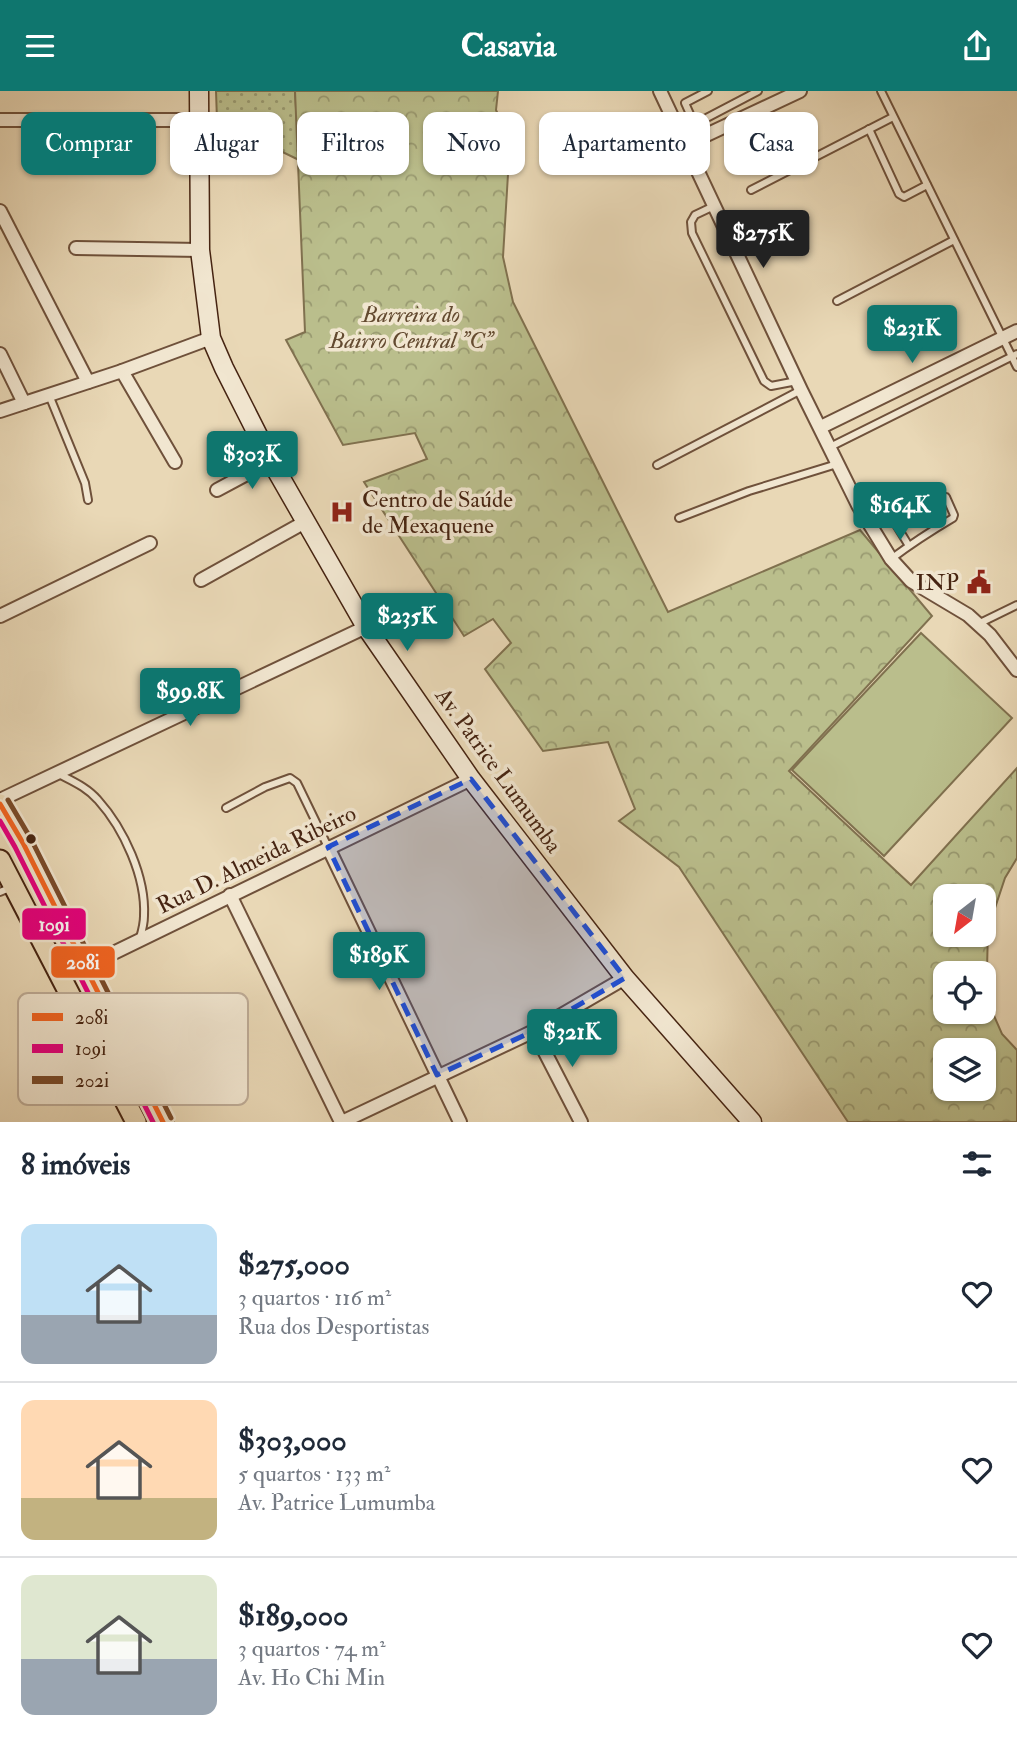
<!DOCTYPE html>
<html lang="pt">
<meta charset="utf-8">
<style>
:root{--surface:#fff;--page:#f2f2f3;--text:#1f2937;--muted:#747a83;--line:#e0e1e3;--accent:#0f766e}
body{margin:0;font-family:"IM FELL Double Pica",serif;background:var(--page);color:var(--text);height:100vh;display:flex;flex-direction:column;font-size:26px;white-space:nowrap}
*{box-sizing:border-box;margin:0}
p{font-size:23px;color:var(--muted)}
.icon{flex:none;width:38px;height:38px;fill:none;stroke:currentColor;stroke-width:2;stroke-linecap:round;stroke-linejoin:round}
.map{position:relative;height:1031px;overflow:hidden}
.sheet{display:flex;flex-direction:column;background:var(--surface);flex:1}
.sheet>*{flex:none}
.hud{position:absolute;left:21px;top:21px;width:976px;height:63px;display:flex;gap:14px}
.needle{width:46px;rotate:211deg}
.tools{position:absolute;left:933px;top:793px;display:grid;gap:14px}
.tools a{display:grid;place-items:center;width:63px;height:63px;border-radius:14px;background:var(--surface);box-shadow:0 2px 5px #0004;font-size:35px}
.price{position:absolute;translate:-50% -60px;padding:0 16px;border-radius:7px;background:var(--accent);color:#fff;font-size:23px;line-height:46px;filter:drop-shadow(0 2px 4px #0008)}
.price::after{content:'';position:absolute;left:50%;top:42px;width:21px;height:16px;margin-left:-10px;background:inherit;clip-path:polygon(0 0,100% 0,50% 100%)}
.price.selected{background:#222;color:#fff}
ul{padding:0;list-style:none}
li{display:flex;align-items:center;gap:21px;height:175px;padding:0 21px}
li+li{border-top:2px solid var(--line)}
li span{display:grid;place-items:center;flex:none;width:196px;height:140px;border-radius:14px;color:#555}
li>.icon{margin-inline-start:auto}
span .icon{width:84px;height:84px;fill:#fffc;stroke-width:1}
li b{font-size:30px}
h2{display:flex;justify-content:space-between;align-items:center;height:84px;padding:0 21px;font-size:30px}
.tag{padding:0 24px;border-radius:14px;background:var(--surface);box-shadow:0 2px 5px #0004;font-size:24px;line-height:63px}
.tag.selected{background:var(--accent);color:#fff}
header{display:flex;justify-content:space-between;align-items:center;height:91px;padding:0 21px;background:var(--accent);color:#fff;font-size:32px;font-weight:700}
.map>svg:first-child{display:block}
.grass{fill:url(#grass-dots);stroke:#80714f;stroke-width:2}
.forest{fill:url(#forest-crowns);stroke:#80714f;stroke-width:2;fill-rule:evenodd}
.garden{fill:#babe8c;stroke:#80714f;stroke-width:2}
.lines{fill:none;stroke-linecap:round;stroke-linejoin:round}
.service-casing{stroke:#6f513b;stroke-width:10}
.minor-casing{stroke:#6f513b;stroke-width:16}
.secondary-casing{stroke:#462412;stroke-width:21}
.primary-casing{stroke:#462412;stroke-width:23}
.service{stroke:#f1e6d0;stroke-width:6}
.minor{stroke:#f1e6d0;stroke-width:12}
.secondary{stroke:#f1e6d0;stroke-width:18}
.primary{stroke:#e9d8b6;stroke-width:19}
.bus-1-casing{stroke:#f1e6d0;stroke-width:10}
.bus-2-casing{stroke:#f1e6d0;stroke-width:10}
.bus-3-casing{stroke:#f1e6d0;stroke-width:10}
.bus-1{stroke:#f26522;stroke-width:5}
.bus-2{stroke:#e5007d;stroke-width:5}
.bus-3{stroke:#7a4b2a;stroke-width:5}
.marked{fill:#1d4ed8;fill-opacity:0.2;stroke:#1d4ed8;stroke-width:5;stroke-dasharray:14 9;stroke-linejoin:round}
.bus-dot{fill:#462412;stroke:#f1e6d0;stroke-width:2.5}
.labels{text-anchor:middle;stroke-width:7;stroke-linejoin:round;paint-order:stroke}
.park-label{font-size:23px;font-style:italic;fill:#634a30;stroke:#f1e6d0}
.poi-label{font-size:23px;fill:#462412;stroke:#f1e6d0;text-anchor:start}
.street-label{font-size:23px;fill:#462412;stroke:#f1e6d0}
.key{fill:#f1e6d0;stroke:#beac97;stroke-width:2}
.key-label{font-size:19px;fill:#462412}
.line-badge{stroke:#f1e6d0;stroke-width:2.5}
.badge-label{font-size:19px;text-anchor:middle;font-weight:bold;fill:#fff}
</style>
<header><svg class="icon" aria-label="menu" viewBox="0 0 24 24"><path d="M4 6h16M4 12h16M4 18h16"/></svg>Casavia<svg class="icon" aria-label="share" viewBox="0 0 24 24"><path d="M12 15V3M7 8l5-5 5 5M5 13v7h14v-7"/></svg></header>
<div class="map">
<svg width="1017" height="1031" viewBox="0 0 1017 1031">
<defs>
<pattern id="grass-dots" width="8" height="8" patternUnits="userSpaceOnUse" patternTransform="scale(1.75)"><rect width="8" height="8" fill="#babe8c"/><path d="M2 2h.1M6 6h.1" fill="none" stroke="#999a71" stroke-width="1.8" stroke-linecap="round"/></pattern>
<pattern id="forest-crowns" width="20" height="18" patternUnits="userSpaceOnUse" patternTransform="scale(1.75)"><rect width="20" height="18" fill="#babe8c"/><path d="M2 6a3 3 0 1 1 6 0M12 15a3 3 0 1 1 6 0" fill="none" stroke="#999a71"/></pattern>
</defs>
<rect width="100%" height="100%" fill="#e9d8b6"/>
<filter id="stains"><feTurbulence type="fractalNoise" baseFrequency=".00286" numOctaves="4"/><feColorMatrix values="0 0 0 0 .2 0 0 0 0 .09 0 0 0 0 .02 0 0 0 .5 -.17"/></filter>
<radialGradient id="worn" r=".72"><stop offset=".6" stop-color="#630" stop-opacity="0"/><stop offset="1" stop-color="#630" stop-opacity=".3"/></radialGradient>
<polygon class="grass" points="216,0 295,0 299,69 217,29"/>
<path class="forest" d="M295 0H498L496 19 510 50 503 166 513 211 668 521 860 439 932 525 789 680 911 794 1017 677V767L1005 787 988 838 987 879 988 911 1002 943 1017 959V1031H848L679 776 619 730 635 718 608 651 543 660 485 578 511 552 493 528 464 545 364 391 427 368 415 342 343 354 286 249 305 241ZM945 805H984V844H945ZM945 882H984V920H945ZM945 959H984V998H945Z"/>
<polygon class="garden" points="921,542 1012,627 884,765 792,679"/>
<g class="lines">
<g class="service-casing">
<g id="service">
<polyline points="708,0 685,12 694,32 697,32 758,0"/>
<polyline points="881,0 1017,276"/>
<polyline points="869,38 899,103 904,106 927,94"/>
<polyline points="751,99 893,26"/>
<polyline points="714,115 695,124 691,131 692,142 764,290 771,295 797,290"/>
<polyline points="837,210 954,149"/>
<polyline points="49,304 85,392 88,409"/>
<polyline points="830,356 1017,263"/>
<polyline points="657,374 801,299"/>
<polyline points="679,427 749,400 837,373"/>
<path d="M891 468C911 453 931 440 953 427L954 424 946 406C930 405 911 420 897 428L895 432 909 455"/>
<polyline points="978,533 1017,514"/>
<path d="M57 682C72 690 87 696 98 709 124 738 146 786 144 825 144 832 142 840 140 847"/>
<polyline points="226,717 265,696 290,687 297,692 328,756"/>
<polyline points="0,801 12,796"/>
</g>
</g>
<g class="minor-casing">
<g id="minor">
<polyline points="660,0 801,299 858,414 891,468 911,490 968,524 990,544 1017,579"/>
<polyline points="0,29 199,29"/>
<polyline points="685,54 800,0"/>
<polyline points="0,120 88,291"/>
<polyline points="76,157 200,159"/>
<polyline points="0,263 24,312"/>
<polyline points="122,280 175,371"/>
<polyline points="0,320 122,280 211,247"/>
<polyline points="821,336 1017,240"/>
<polyline points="217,399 271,370"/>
<polyline points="201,489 305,431"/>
<polyline points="0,525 150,452"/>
<polyline points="0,709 366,536"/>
<polyline points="328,756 460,1031"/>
<polyline points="230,804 341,1031"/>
<polyline points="62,887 471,688"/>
<polyline points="534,940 581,1031"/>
<polyline points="342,1031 534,940 625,887"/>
</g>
</g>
<g class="secondary-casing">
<polyline id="secondary" points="199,0 200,159 211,247 224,277 271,370 366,536 471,688 625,887 752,1031"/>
</g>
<g class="primary-casing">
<g id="primary">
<polyline points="0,713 23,752 163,1031"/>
<polyline points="0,769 136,1031"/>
</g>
</g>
<use href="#service" class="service"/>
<use href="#minor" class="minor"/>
<use href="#secondary" class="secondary"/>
<use href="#primary" class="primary"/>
<g class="bus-1-casing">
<polyline id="bus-1" points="0,713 23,752 163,1031"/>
</g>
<g class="bus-2-casing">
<polyline id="bus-2" points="0,730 15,756 153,1031"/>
</g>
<g class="bus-3-casing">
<polyline id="bus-3" points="8,709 31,748 171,1027"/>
</g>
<use href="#bus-1" class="bus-1"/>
<use href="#bus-2" class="bus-2"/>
<use href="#bus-3" class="bus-3"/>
</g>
<path class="marked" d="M471 688 625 887 534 940 437 984 328 756Z"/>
<defs>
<g id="hospital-bare" transform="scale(1.89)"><path d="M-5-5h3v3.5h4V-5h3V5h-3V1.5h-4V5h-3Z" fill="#8f2418" stroke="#f1e6d0" stroke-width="2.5" paint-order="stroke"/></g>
<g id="civic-bare" transform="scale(1.89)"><path d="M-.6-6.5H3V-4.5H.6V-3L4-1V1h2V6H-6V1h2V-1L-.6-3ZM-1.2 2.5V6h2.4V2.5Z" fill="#8f2418" stroke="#f1e6d0" stroke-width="2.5" paint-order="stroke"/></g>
</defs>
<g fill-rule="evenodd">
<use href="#hospital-bare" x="342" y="421"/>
<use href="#civic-bare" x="979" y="491"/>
</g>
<circle class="bus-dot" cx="31" cy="748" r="6"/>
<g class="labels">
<g class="park-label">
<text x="411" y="231">Barreira do<tspan x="411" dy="26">Bairro Central "C"</tspan></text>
</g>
<g class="poi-label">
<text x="362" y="416">Centro de Saúde<tspan x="362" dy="26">de Mexaquene</tspan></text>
<text x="959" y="499" text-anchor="end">INP</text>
</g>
<g class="street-label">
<text transform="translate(499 679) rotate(54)" y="8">Av. Patrice Lumumba</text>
<text transform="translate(256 768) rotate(-26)" y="8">Rua D. Almeida Ribeiro</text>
</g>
</g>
<rect x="18" y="902" width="230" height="112" rx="10" class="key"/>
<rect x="32" y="922" width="31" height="8" fill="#f26522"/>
<rect x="32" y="953" width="31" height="9" fill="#e5007d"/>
<rect x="32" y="985" width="31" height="8" fill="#7a4b2a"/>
<g class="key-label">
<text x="75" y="933">208i</text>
<text x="75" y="964">109i</text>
<text x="75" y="996">202i</text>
</g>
<g class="line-badge">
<rect x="21" y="816" width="66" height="34" rx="7" fill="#e5007d"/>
<rect x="50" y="854" width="66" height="34" rx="7" fill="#f26522"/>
</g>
<g class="badge-label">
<text x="54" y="840">109i</text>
<text x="83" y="878">208i</text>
</g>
<rect width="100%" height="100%" filter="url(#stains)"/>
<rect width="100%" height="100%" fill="url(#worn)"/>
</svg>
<div class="tools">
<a><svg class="needle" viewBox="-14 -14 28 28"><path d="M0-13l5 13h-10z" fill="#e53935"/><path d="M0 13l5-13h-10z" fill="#747a83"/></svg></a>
<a><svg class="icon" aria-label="locate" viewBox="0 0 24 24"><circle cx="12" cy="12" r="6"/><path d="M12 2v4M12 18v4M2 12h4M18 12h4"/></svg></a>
<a><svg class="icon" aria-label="layers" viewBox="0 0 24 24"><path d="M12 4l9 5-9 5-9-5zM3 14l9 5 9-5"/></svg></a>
</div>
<b class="price selected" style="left:763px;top:179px">$275K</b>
<b class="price" style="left:912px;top:274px">$231K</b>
<b class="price" style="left:252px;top:400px">$303K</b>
<b class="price" style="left:900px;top:451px">$164K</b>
<b class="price" style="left:407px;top:562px">$235K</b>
<b class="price" style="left:190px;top:637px">$99.8K</b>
<b class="price" style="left:379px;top:901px">$189K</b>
<b class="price" style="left:572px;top:978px">$321K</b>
<div class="hud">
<a class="tag selected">Comprar</a>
<a class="tag">Alugar</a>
<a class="tag">Filtros</a>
<a class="tag">Novo</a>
<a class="tag">Apartamento</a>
<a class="tag">Casa</a>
</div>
</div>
<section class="sheet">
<h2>8 imóveis<svg class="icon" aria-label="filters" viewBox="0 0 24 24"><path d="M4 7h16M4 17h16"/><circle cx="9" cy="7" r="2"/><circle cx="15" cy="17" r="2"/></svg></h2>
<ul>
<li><span style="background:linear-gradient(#bfe0f5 65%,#9aa5b1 0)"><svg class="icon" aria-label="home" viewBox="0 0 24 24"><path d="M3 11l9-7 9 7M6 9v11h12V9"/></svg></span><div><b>$275,000</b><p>3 quartos · 116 m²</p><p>Rua dos Desportistas</p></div><svg class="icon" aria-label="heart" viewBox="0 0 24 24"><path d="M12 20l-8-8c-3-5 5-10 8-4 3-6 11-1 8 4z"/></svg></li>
<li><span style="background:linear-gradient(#ffd9b3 70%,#c2b280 0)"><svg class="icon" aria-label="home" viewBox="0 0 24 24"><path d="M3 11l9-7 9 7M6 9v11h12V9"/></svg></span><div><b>$303,000</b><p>5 quartos · 133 m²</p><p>Av. Patrice Lumumba</p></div><svg class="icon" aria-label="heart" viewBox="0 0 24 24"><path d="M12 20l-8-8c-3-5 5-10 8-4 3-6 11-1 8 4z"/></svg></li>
<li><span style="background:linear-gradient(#dfe7d0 60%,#9aa5b1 0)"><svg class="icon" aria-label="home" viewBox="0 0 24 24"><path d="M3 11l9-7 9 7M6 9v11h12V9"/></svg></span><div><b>$189,000</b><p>3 quartos · 74 m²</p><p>Av. Ho Chi Min</p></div><svg class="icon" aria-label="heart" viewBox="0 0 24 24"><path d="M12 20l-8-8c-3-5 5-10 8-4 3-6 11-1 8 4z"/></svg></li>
</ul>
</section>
